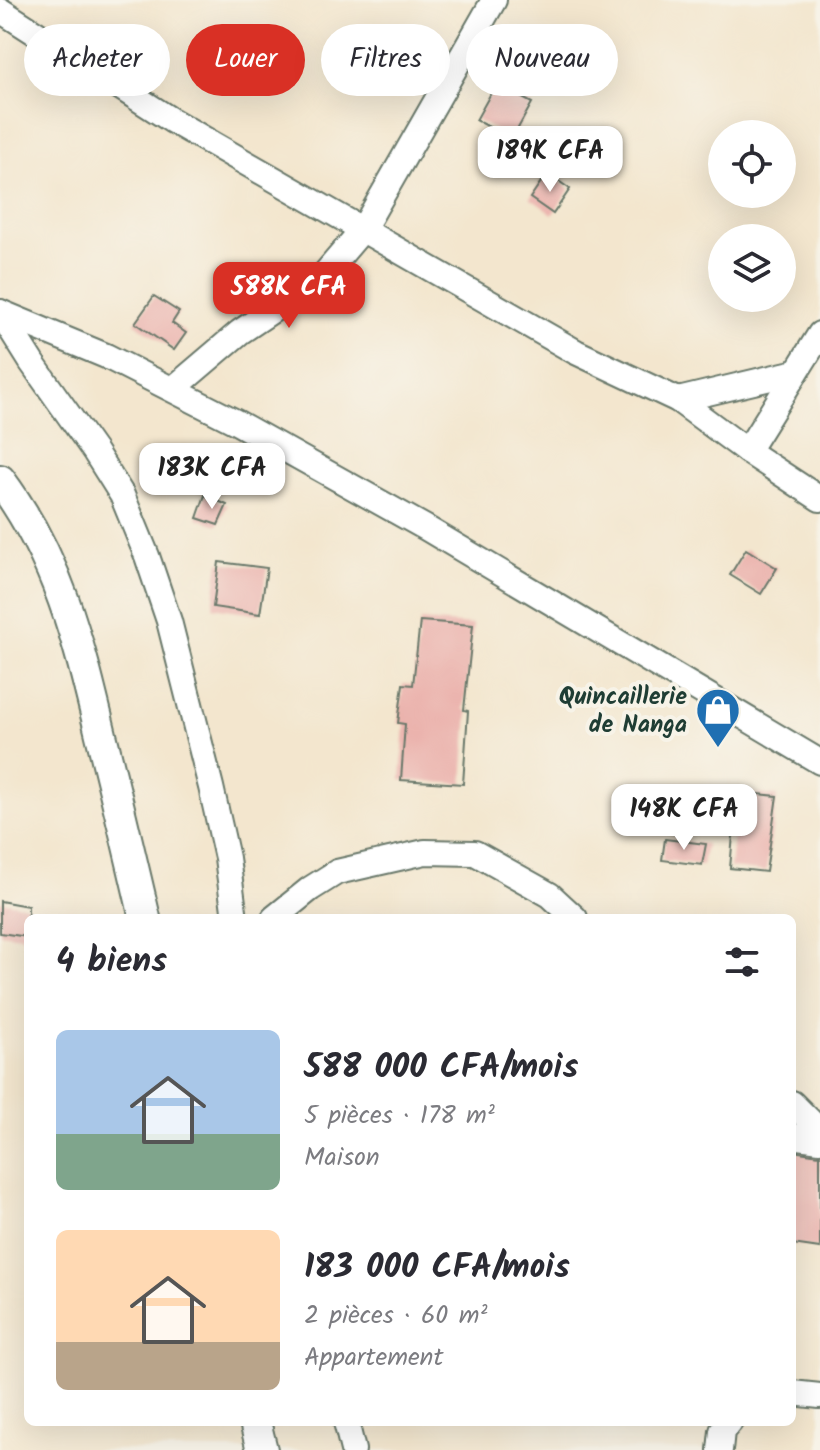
<!DOCTYPE html>
<html lang="fr">
<meta charset="utf-8">
<style>
:root{--surface:#fff;--page:#f2f2f3;--text:#2b2b33;--muted:#7c7c81;--accent:#d93025}
body{margin:0;font-family:Kalam,sans-serif;background:var(--page);color:var(--text);height:100vh;display:flex;flex-direction:column;font-size:30px;white-space:nowrap}
*{box-sizing:border-box;margin:0}
p{font-size:26px;color:var(--muted)}
.icon{flex:none;width:44px;height:44px;fill:none;stroke:currentColor;stroke-width:2;stroke-linecap:round;stroke-linejoin:round}
.map{position:relative;flex:1;overflow:hidden}
.drawer{position:absolute;left:24px;top:914px;width:772px;height:512px;display:flex;flex-direction:column;background:var(--surface);border-radius:12px;box-shadow:0 8px 32px #0002}
.drawer>*{flex:none}
.top-card{position:absolute;left:24px;top:24px;width:772px;height:72px;display:flex;gap:16px}
.buttons{position:absolute;left:708px;top:120px;display:grid;gap:16px}
.buttons a{display:grid;place-items:center;width:88px;height:88px;border-radius:50%;background:var(--surface);box-shadow:0 8px 32px #0002;font-size:40px}
.price{position:absolute;translate:-50% -68px;padding:0 18px;border-radius:16px;background:#fff;color:#222;font-size:26px;line-height:52px;filter:drop-shadow(0 2px 4px #0008)}
.price::after{content:'';position:absolute;left:50%;top:48px;width:24px;height:18px;margin-left:-12px;background:inherit;clip-path:polygon(0 0,100% 0,50% 100%)}
.price.selected{background:var(--accent);color:#fff}
ul{padding:0;list-style:none}
li{display:flex;align-items:center;gap:24px;height:200px;padding:0 32px}
li span{display:grid;place-items:center;flex:none;width:224px;height:160px;border-radius:12px;color:#555}
li>.icon{margin-inline-start:auto}
span .icon{width:96px;height:96px;fill:#fffc;stroke-width:1}
li b{font-size:34px}
h2{display:flex;justify-content:space-between;align-items:center;height:96px;padding:0 32px;font-size:34px}
.chip{padding:0 28px;border-radius:36px;background:var(--surface);box-shadow:0 8px 32px #0002;font-size:28px;line-height:72px}
.chip.selected{background:var(--accent);color:#fff}
.map>svg:first-child{display:block}
.building{fill:#ebb3ad}
.lines{fill:none;stroke-linecap:round;stroke-linejoin:round}
.minor-casing{stroke:#69786a;stroke-width:28}
.tertiary-casing{stroke:#69786a;stroke-width:34}
.minor{stroke:#fff;stroke-width:24}
.tertiary{stroke:#fff;stroke-width:30}
.labels{text-anchor:middle;stroke-width:8;stroke-linejoin:round;paint-order:stroke}
.poi-label{font-size:24px;font-weight:bold;fill:#1f3d34;stroke:#f7f3e8;text-anchor:end}
</style>
<div class="map">
<svg width="820" height="1450" viewBox="0 0 820 1450">
<rect width="100%" height="100%" fill="#f7f3e8"/>
<filter id="ink" filterUnits="userSpaceOnUse"><feTurbulence type="fractalNoise" baseFrequency=".0125" numOctaves="2"/><feDisplacementMap in="SourceGraphic" scale="16" xChannelSelector="R" yChannelSelector="G"/><feConvolveMatrix kernelMatrix="1 2 1 2 8 2 1 2 1" color-interpolation-filters="sRGB"/></filter>
<filter id="wash" filterUnits="userSpaceOnUse"><feTurbulence type="fractalNoise" baseFrequency=".006" numOctaves="4" result="noise"/><feDisplacementMap in="SourceGraphic" scale="32" xChannelSelector="R" yChannelSelector="G"/><feGaussianBlur stdDeviation="1.8" result="paint"/><feColorMatrix in="noise" values="0 0 0 0 0 0 0 0 0 0 0 0 0 0 0 0 0 1.4 0 .05"/><feComposite in="paint" operator="in"/></filter>
<g filter="url(#wash)">
<rect width="100%" height="100%" fill="#f3e6ce"/>
<g id="blocks">
<g class="building">
<polygon points="496,84 532,103 512,139 476,120"/>
<polygon points="547,173 570,189 553,214 530,198"/>
<polygon points="154,296 179,312 172,323 186,333 174,350 135,323"/>
<polygon points="205,495 227,505 218,525 197,518"/>
<polygon points="746,549 777,568 761,594 730,575"/>
<polygon points="219,562 267,568 260,614 213,607"/>
<polygon points="420,621 473,625 464,710 468,711 463,784 401,780 405,724 398,723 403,684 413,685"/>
<polygon points="737,792 777,796 766,872 730,868"/>
<polygon points="665,839 706,844 702,865 662,860"/>
<polygon points="0,901 28,906 28,937 0,933"/>
<polygon points="792,1151 820,1155 820,1248 792,1244"/>
</g>
</g>
</g>
<g filter="url(#ink)">
<use href="#blocks" fill-opacity="0" stroke="#69786a" stroke-width="2"/>
<g class="lines">
<g class="minor-casing">
<g id="minor">
<polyline points="0,10 171,120 576,352 678,400 747,451 820,499"/>
<polyline points="0,312 106,356 236,422 426,528 820,762"/>
<polyline points="0,312 32,363 95,452 122,495 147,556 169,621 211,787 227,858 235,918"/>
<polyline points="173,389 240,332 322,277 363,229 494,0"/>
<polyline points="678,400 796,372"/>
<polyline points="747,451 820,334"/>
<polyline points="274,918 310,889 337,872 425,852 475,853 550,895 575,918"/>
<polyline points="792,1103 820,1131"/>
<polyline points="792,1136 820,1140"/>
<polyline points="792,1393 820,1396"/>
<polyline points="346,1422 353,1450"/>
<polyline points="720,1450 722,1431 730,1422"/>
</g>
</g>
<g class="tertiary-casing">
<g id="tertiary">
<path d="M0 480C60 560 79 644 102 739 117 799 131 858 145 918"/>
<polyline points="255,1422 262,1450"/>
</g>
</g>
<use href="#minor" class="minor"/>
<use href="#tertiary" class="tertiary"/>
</g>
</g>
<defs>
<g id="shop-pin" transform="scale(2.3)"><path d="M0 17L-7.5 6A9.5 9.5 0 1 1 7.5 6Z" fill="#1f6fb2" stroke="#f7f3e8"/><path d="M-5-2.5h2.3a2.7 3.5 0 0 1 5.4 0H5L5.5 6h-11ZM-1.5-2.5h3a1.5 2.3 0 0 0-3 0Z" fill="#fff"/></g>
</defs>
<g fill-rule="evenodd">
<use href="#shop-pin" x="718" y="710"/>
</g>
<g class="labels">
<g class="poi-label">
<text x="687" y="704">Quincaillerie<tspan x="687" dy="28">de Nanga</tspan></text>
</g>
</g>
</svg>
<div class="buttons">
<a><svg class="icon" aria-label="locate" viewBox="0 0 24 24"><circle cx="12" cy="12" r="6"/><path d="M12 2v4M12 18v4M2 12h4M18 12h4"/></svg></a>
<a><svg class="icon" aria-label="layers" viewBox="0 0 24 24"><path d="M12 4l9 5-9 5-9-5zM3 14l9 5 9-5"/></svg></a>
</div>
<b class="price" style="left:550px;top:194px">189K CFA</b>
<b class="price selected" style="left:289px;top:330px">588K CFA</b>
<b class="price" style="left:212px;top:511px">183K CFA</b>
<b class="price" style="left:684px;top:852px">148K CFA</b>
<div class="top-card">
<a class="chip">Acheter</a>
<a class="chip selected">Louer</a>
<a class="chip">Filtres</a>
<a class="chip">Nouveau</a>
</div>
<section class="drawer">
<h2>4 biens<svg class="icon" aria-label="filters" viewBox="0 0 24 24"><path d="M4 7h16M4 17h16"/><circle cx="9" cy="7" r="2"/><circle cx="15" cy="17" r="2"/></svg></h2>
<ul>
<li><span style="background:linear-gradient(#a9c7e8 65%,#7fa58c 0)"><svg class="icon" aria-label="home" viewBox="0 0 24 24"><path d="M3 11l9-7 9 7M6 9v11h12V9"/></svg></span><div><b>588 000 CFA/mois</b><p>5 pièces · 178 m²</p><p>Maison</p></div></li>
<li><span style="background:linear-gradient(#ffd9b3 70%,#b9a48a 0)"><svg class="icon" aria-label="home" viewBox="0 0 24 24"><path d="M3 11l9-7 9 7M6 9v11h12V9"/></svg></span><div><b>183 000 CFA/mois</b><p>2 pièces · 60 m²</p><p>Appartement</p></div></li>
</ul>
</section>
</div>
